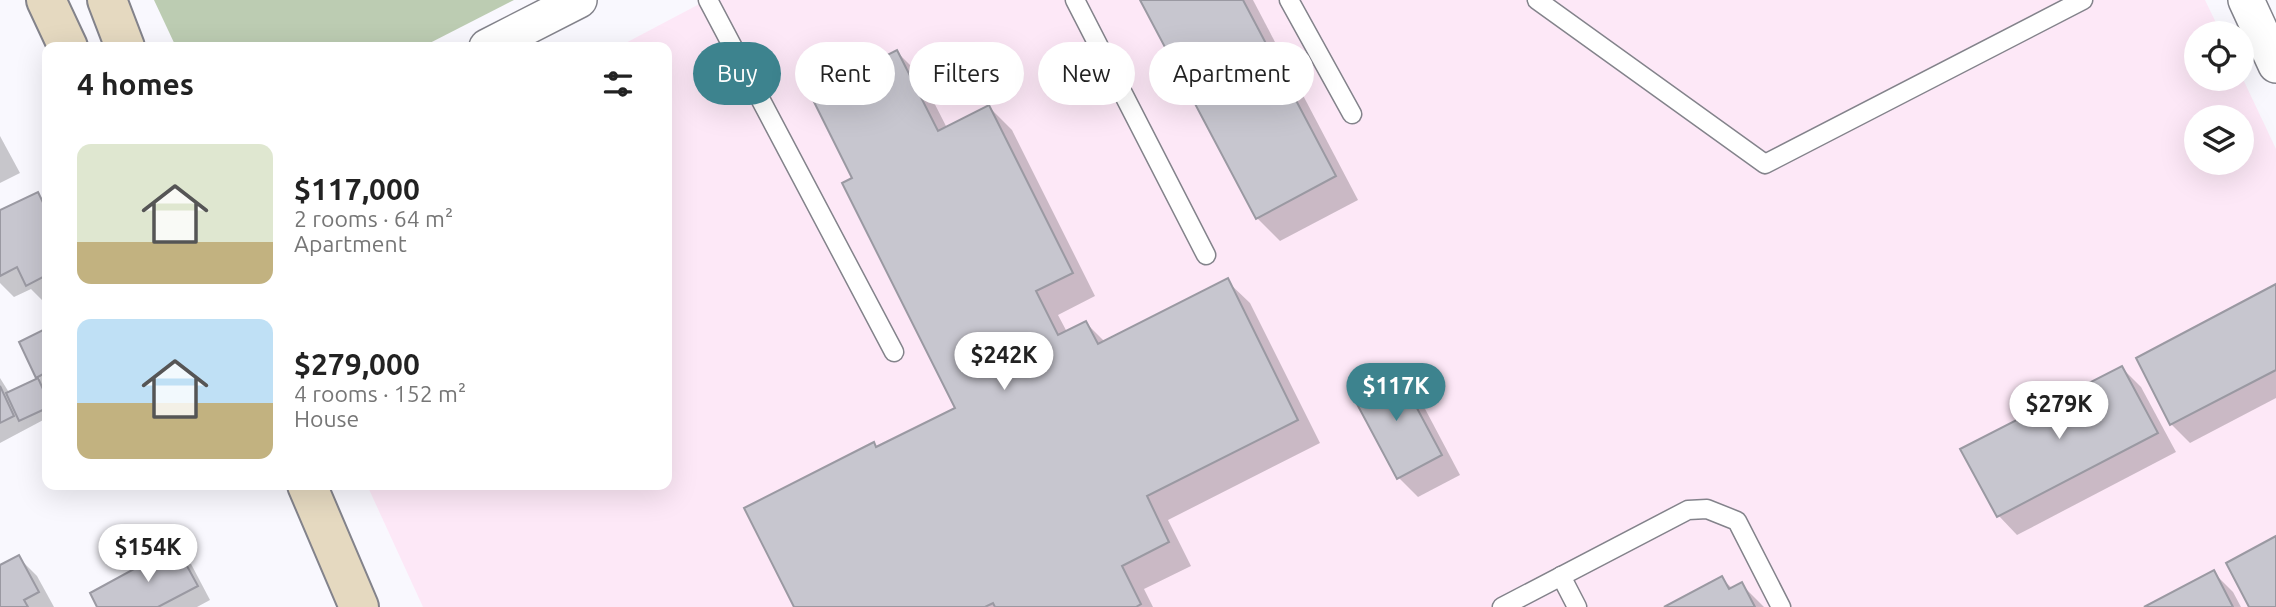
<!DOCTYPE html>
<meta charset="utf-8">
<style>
:root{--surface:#fff;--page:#f6f6f6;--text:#222;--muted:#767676;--accent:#3d838e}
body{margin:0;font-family:Ubuntu,sans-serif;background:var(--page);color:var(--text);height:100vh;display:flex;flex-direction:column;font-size:26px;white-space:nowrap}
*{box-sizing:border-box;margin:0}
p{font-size:23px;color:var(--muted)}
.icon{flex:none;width:38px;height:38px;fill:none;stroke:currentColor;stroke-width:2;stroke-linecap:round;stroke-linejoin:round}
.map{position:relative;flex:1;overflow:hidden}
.drawer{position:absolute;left:42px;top:42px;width:630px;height:448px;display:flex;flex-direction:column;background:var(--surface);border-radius:14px;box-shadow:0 7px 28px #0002}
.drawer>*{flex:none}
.hud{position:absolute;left:693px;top:42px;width:665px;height:63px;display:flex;gap:14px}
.tools{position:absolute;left:2184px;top:21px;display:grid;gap:14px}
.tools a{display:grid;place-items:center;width:70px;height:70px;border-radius:50%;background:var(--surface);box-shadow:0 7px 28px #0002;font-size:35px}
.price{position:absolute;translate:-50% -60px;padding:0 16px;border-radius:24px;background:#fff;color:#222;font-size:23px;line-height:46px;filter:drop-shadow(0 2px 4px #0008)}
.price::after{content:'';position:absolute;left:50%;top:42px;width:21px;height:16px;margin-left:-10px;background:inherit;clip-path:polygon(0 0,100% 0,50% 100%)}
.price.active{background:var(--accent);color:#fff}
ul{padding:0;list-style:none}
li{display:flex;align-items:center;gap:21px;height:175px;padding:0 35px}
li span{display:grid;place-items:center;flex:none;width:196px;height:140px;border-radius:14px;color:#555}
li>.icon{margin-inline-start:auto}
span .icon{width:84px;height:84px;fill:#fffc;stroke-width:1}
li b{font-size:30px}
h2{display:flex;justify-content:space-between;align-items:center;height:84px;padding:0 35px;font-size:30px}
.pill{padding:0 24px;border-radius:32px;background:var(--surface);box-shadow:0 7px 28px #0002;font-size:24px;line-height:63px}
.pill.active{background:var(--accent);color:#fff}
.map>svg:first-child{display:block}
.industrial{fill:#fde8f7;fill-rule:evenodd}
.green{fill:#bcccb2}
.shadow{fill:#0003}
.building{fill:#c7c6cf;stroke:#9a99a2;stroke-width:2}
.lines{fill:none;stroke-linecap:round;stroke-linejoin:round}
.lane-casing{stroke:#83838b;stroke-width:21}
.street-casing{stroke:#83838b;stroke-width:38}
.secondary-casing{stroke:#83838b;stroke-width:42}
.lane{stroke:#fff;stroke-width:18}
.street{stroke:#fff;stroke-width:35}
.secondary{stroke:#e5d9c0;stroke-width:38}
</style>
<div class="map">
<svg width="2276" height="607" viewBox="0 0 2276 607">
<rect width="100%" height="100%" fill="#f9f8fe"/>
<path class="industrial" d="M707 0H2205L2221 33H2196V79L2242 77 2276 149V607H423L367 485H667V47H618ZM2196 117H2242V163H2196Z"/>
<polygon class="green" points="154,0 514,0 422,47 176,47"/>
<g class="shadow">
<polygon points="1142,0 1253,0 1358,200 1280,241 1257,218"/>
<polygon points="897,52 920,75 947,128 989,107 1012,130 1095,296 1058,315 1067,332 1086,323 1105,342 1227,281 1250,303 1320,443 1168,520 1191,566 1144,589 1153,607 796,607 878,449 958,408 854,179"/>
<polygon points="0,136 20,173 0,183"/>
<polygon points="38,194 47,203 46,304 31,289 14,297 0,283 0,212"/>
<polygon points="2276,286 2276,398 2190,443 2171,424"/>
<polygon points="47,330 47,386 42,382 47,393 47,418 0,443 0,378 10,394 40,379 21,343"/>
<polygon points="2122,368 2141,387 2176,452 2017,535 1998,515"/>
<polygon points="1395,369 1414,388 1460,475 1418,497 1399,478 1353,391"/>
<polygon points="176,549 190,562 210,600 197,607 99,607"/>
<polygon points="18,557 37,576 54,607 0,607 0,567"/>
<polygon points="2214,573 2233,592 2241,607 2148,607"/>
<polygon points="1721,578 1733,589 1741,584 1764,607 1668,607"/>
</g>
<g class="building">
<polygon points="1140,0 1243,0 1336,176 1256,219"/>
<polygon points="897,50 938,131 989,105 1073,273 1036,291 1058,335 1086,321 1098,344 1228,278 1298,420 1147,496 1169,542 1122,566 1141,604 1136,607 995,607 993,603 985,607 794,607 744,508 874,442 876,447 955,408 842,183 852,178 810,94"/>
<polygon points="38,192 47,211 47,275 26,286 17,267 0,276 0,210"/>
<polygon points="2276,284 2276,370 2170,425 2136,358"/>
<polygon points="47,328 47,372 36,378 19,342"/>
<polygon points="2122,366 2158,433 1997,517 1960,449"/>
<polygon points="1395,367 1442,455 1397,479 1350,391"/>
<polygon points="38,378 47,398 47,408 19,421 6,393"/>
<polygon points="0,386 14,416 0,423"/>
<polygon points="2276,536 2276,607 2249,607 2226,563"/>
<polygon points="176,546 198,586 158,607 97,607 90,593"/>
<polygon points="19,555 39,592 24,600 28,607 0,607 0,565"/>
<polygon points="2214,570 2233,607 2144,607"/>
<polygon points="1722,576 1729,589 1742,582 1755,607 1664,607"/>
</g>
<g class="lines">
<g class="lane-casing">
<g id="lane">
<polyline points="708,0 894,352"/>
<polyline points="1075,0 1206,255"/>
<polyline points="1289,0 1352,114"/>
<polyline points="1537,0 1765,164 2083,0"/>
<polyline points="1561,576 1577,607"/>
<polyline points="1502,607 1688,510 1707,509 1737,521 1781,607"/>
</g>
</g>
<g class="street-casing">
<g id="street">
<polyline points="2246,0 2276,65"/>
<polyline points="487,47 579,0"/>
</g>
</g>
<g class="secondary-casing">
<g id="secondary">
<polyline points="46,0 68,47"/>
<polyline points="107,0 125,47"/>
<polyline points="307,485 359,607"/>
</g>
</g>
<use href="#lane" class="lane"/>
<use href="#street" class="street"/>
<use href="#secondary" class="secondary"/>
</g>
</svg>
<div class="tools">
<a><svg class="icon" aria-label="locate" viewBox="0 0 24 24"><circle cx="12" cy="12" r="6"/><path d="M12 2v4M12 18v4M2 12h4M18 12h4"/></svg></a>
<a><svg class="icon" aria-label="layers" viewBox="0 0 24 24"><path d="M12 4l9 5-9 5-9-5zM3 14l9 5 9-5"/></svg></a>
</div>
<b class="price" style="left:1004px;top:392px">$242K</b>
<b class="price active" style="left:1396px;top:423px">$117K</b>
<b class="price" style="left:2059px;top:441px">$279K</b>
<b class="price" style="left:148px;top:584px">$154K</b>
<div class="hud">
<a class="pill active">Buy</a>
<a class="pill">Rent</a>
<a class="pill">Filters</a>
<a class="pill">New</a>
<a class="pill">Apartment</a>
</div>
<section class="drawer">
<h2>4 homes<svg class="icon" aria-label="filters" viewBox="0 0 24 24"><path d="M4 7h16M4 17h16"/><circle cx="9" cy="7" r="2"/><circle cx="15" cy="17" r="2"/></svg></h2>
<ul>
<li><span style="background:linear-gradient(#dfe7d0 70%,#c2b280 0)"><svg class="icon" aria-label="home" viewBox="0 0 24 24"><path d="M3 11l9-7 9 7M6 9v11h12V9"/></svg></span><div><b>$117,000</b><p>2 rooms · 64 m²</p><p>Apartment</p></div></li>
<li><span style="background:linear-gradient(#bfe0f5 60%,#c2b280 0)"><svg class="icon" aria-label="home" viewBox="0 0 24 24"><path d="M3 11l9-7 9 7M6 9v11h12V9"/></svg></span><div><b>$279,000</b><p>4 rooms · 152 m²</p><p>House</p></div></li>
</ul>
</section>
</div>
